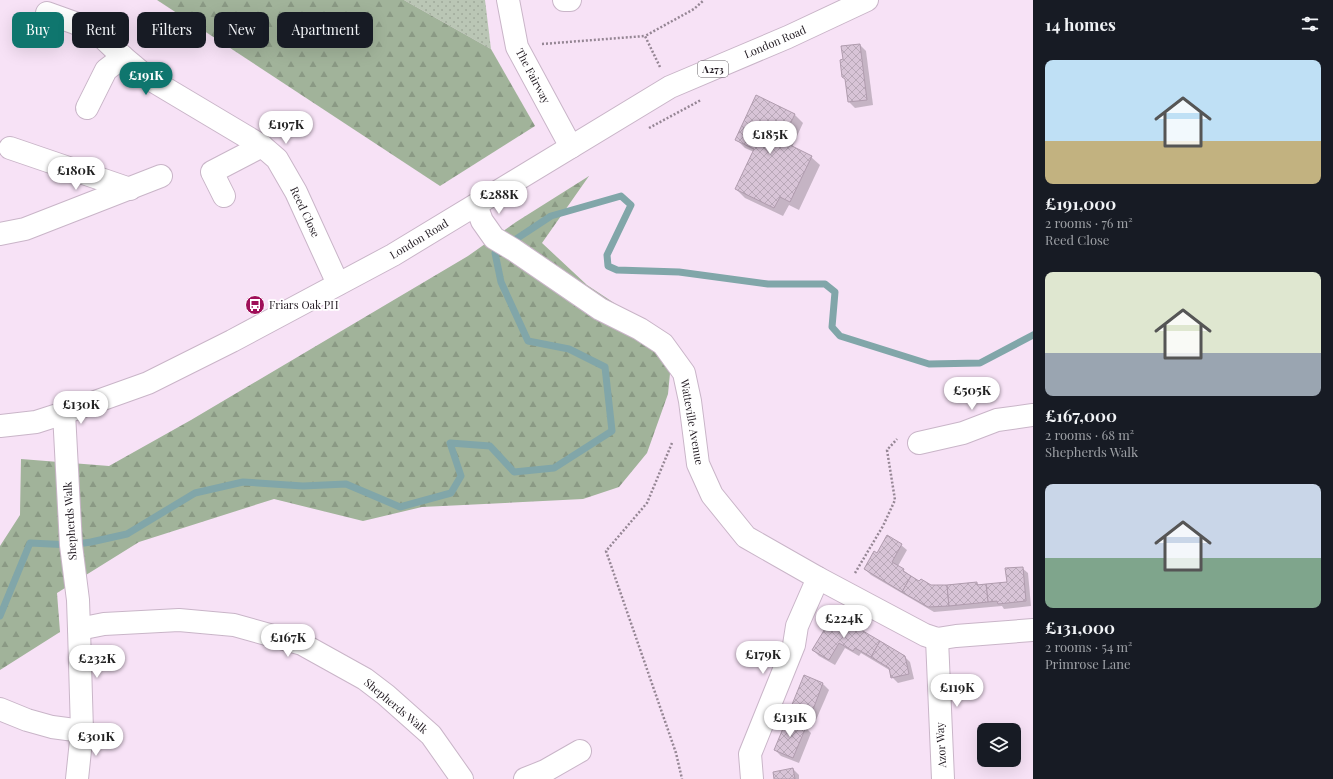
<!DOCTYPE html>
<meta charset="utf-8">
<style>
:root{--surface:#171b24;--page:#20242c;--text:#f1f3f6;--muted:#9ea1a6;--accent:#0f766e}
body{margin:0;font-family:"Playfair Display",serif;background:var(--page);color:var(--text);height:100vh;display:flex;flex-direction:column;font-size:15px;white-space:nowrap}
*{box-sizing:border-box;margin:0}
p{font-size:13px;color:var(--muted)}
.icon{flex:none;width:22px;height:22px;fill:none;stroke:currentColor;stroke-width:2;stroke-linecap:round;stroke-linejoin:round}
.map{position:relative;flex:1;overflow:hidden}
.side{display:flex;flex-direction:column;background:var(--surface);width:300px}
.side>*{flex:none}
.top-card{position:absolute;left:12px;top:12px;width:380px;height:36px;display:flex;gap:8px}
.buttons{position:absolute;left:977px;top:723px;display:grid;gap:8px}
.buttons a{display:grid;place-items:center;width:44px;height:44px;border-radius:8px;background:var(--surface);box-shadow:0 4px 16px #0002;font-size:20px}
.price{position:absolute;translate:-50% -34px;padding:0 9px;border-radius:14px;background:#fff;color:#222;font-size:13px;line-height:26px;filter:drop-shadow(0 1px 2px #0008)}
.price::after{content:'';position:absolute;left:50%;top:24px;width:12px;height:9px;margin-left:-6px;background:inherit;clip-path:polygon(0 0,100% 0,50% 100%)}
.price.on{background:var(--accent);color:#fff}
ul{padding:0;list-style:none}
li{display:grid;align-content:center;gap:8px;height:212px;padding:0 12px}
li span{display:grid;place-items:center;height:124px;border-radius:8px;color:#555}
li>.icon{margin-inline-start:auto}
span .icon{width:72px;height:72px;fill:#fffc;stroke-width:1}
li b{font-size:17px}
h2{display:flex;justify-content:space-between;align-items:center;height:48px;padding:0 12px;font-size:17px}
.pill{padding:0 14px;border-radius:8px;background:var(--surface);box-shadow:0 4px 16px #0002;font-size:14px;line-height:36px}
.pill.on{background:var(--accent);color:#fff}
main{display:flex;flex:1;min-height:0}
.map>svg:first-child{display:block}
.grass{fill:url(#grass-dots)}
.forest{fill:url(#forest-firs)}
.shadow{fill:#0003}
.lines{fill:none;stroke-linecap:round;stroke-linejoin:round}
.stream{stroke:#81a6a9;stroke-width:7}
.building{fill:url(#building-cross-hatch);stroke:#b09cae}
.minor-casing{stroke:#c9b5c8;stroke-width:24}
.major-casing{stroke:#c9b5c8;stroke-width:24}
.path{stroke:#958694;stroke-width:2.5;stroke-dasharray:2 2;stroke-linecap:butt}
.minor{stroke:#fff;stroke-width:22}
.major{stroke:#fff;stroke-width:22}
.labels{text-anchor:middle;stroke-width:3.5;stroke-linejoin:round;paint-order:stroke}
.shield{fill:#fff;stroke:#635e63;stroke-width:1}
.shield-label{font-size:10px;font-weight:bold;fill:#201920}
.street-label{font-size:11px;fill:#201920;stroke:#fff}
.poi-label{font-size:11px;fill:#201920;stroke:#fff;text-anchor:start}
</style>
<main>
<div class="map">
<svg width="1033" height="779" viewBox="0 0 1033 779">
<defs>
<pattern id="grass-dots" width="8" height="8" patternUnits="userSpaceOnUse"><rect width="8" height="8" fill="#bac6b5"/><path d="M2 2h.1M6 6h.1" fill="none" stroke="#a0aa9b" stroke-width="1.8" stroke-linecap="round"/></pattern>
<pattern id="forest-firs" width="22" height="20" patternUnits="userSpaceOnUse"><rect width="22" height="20" fill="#a1b39a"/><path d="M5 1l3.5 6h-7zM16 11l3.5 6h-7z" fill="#8a9984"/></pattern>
<pattern id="building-cross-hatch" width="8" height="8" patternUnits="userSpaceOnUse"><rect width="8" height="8" fill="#d8c4d7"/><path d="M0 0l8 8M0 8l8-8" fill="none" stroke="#b9a8b8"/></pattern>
</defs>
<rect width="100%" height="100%" fill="#f7e2f6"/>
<polygon class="grass" points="404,0 485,0 491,49"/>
<g class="forest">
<polygon points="157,0 404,0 491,49 535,126 440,186"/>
<polygon points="589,176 542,243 587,285 673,342 668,394 647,453 619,487 583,499 422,507 363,521 274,499 139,542 57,593 60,632 0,670 0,546 20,515 21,459 109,466 191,420 468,256 516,222"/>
</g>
<g class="shadow">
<polygon points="860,45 866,51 873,105 855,108 849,102 844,60"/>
<polygon points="795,115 803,123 792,147 811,157 820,165 799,210 789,205 783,216 745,198 736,189 754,152 745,148 736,139"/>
<polygon points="901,545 907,550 898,566 920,583 931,586 977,583 980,586 1008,583 1022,568 1028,573 1031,606 1004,609 1002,606 934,612 871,575 865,569 877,554"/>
<polygon points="834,615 904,656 910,662 914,679 898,683 892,677 891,671 861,653 859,656 845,648 835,665 819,656 813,650"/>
<polygon points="805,677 823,684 829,690 816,720 798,712 792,707"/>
<polygon points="805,727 811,733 799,763 781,756 775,750"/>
<polygon points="793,769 799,775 799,779 775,779"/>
</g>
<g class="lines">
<polyline class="stream" points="0,616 30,543 71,545 91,542 127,534 195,493 243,482 303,486 346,484 400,507 451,493 461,476 450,443 490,446 514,472 554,468 612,431 605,367 569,349 528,341 501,282 495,253 551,216 621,196 631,205 607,255 608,266 617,270 679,272 768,284 825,284 835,292 832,327 840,336 929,364 980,363 1033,335"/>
</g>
<g class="building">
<polygon points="860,44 867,100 848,102 845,79 842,77 840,60 843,59 841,46"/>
<polygon points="756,95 795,114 782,141 812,156 790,202 780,197 774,208 735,189 754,149 735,140"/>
<polygon points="887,535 902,544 892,562 904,569 903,571 911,576 902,592 864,569 874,551 877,553"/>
<polygon points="1023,567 1026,601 998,604 997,601 988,602 986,584 1007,582 1005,568"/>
<polygon points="911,576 919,581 921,579 931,585 947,585 949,606 928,607 902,592"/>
<polygon points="977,582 977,585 986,584 988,602 949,606 947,585"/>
<polygon points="834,614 880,641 871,657 855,648 853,651 839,643 829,660 812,650"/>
<polygon points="880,641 905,656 909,674 891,678 889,668 871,657"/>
<polygon points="804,675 823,683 811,715 791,707"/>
<polygon points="787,719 806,727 793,758 774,750"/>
<polygon points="793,768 795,779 774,779 773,772"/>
</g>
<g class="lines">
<g class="minor-casing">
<g id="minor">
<polyline points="508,0 517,47 571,147"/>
<polyline points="564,0 570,0"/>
<polyline points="47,13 75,23 98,33 123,57 148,78 262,146"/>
<polyline points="87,108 106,70 123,57"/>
<polyline points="10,148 130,189"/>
<polyline points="224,196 212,172 262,146 277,159 296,192 338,284"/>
<polyline points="476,205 482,221 494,238 514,250 600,309 640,329 663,344 684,373 690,401 698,464 712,495 746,537 818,578 925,635 937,639 956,636 1033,630"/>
<polyline points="0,234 25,229 161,176"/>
<polyline points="64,413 71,545 78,600 79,629 82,731 77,779"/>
<polyline points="919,443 963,433 997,420 1033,415"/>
<polyline points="79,629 104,624 179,620 234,625 302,644 365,679 386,695 431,735 462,779"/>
<polyline points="937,639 943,779"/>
<polyline points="0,709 27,720 52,727 82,731"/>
<polyline points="525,779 545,771 580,751"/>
<polyline points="752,779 750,754 794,645 797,626 818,578"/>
</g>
</g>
<g class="major-casing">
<polyline id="major" points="0,426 36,422 64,413 148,383 232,341 393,255 670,87 788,37 867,0"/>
</g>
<g class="path">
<polyline points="542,44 645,36"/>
<polyline points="660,67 645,36 694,9 704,0"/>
<polyline points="649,128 701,100"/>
<polyline points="672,443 647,503 606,551 676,753 682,779"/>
<polyline points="855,573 883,526 895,500 887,450 897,439"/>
</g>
<use href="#minor" class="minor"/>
<use href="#major" class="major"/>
</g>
<defs>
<g id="bus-disc" transform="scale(1)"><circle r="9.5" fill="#9f0e58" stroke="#fff"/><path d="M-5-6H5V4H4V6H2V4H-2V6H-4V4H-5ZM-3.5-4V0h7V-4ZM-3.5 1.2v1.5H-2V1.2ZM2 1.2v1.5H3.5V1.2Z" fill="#fff"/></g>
</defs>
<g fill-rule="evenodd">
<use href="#bus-disc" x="255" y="305"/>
</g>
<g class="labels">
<rect class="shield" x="698" y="61" width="30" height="16" rx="3"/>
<g class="shield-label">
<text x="713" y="73">A273</text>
</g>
<g class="street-label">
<text transform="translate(775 42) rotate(-23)" y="4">London Road</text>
<text transform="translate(533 76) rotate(62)" y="4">The Fairway</text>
<text transform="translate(305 212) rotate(65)" y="4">Reed Close</text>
<text transform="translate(419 239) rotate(-31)" y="4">London Road</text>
<text transform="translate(692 422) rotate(80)" y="4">Watteville Avenue</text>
<text transform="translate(70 521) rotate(-94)" y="4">Shepherds Walk</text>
<text transform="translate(396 706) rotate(40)" y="4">Shepherds Walk</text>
<text transform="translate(941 745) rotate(-93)" y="4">Azor Way</text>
</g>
<g class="poi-label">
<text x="269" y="309">Friars Oak PH</text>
</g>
</g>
</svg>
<div class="buttons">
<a><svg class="icon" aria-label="layers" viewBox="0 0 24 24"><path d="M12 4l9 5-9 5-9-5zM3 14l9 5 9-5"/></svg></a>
</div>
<b class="price on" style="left:146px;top:96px">£191K</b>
<b class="price" style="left:286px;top:145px">£197K</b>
<b class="price" style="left:770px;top:155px">£185K</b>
<b class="price" style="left:76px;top:191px">£180K</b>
<b class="price" style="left:499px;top:215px">£288K</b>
<b class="price" style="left:972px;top:411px">£505K</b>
<b class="price" style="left:81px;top:425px">£130K</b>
<b class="price" style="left:844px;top:639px">£224K</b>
<b class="price" style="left:288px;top:658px">£167K</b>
<b class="price" style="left:763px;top:675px">£179K</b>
<b class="price" style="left:97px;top:679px">£232K</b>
<b class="price" style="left:957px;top:708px">£119K</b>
<b class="price" style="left:790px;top:738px">£131K</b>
<b class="price" style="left:96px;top:757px">£301K</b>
<div class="top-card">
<a class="pill on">Buy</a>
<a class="pill">Rent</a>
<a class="pill">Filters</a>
<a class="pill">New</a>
<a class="pill">Apartment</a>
</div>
</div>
<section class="side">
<h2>14 homes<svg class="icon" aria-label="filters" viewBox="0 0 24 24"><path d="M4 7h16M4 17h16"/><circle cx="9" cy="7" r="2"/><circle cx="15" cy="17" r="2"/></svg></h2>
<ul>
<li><span style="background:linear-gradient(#bfe0f5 65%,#c2b280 0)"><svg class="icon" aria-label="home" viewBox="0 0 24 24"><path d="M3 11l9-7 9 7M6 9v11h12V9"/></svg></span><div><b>£191,000</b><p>2 rooms · 76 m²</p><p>Reed Close</p></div></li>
<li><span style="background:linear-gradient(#dfe7d0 65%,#9aa5b1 0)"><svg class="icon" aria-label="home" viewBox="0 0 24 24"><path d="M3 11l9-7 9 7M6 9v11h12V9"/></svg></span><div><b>£167,000</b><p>2 rooms · 68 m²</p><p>Shepherds Walk</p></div></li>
<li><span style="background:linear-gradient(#c9d6e8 60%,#7fa58c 0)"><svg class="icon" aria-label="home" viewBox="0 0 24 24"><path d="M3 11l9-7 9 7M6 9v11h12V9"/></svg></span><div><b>£131,000</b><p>2 rooms · 54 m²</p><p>Primrose Lane</p></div></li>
</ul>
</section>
</main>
